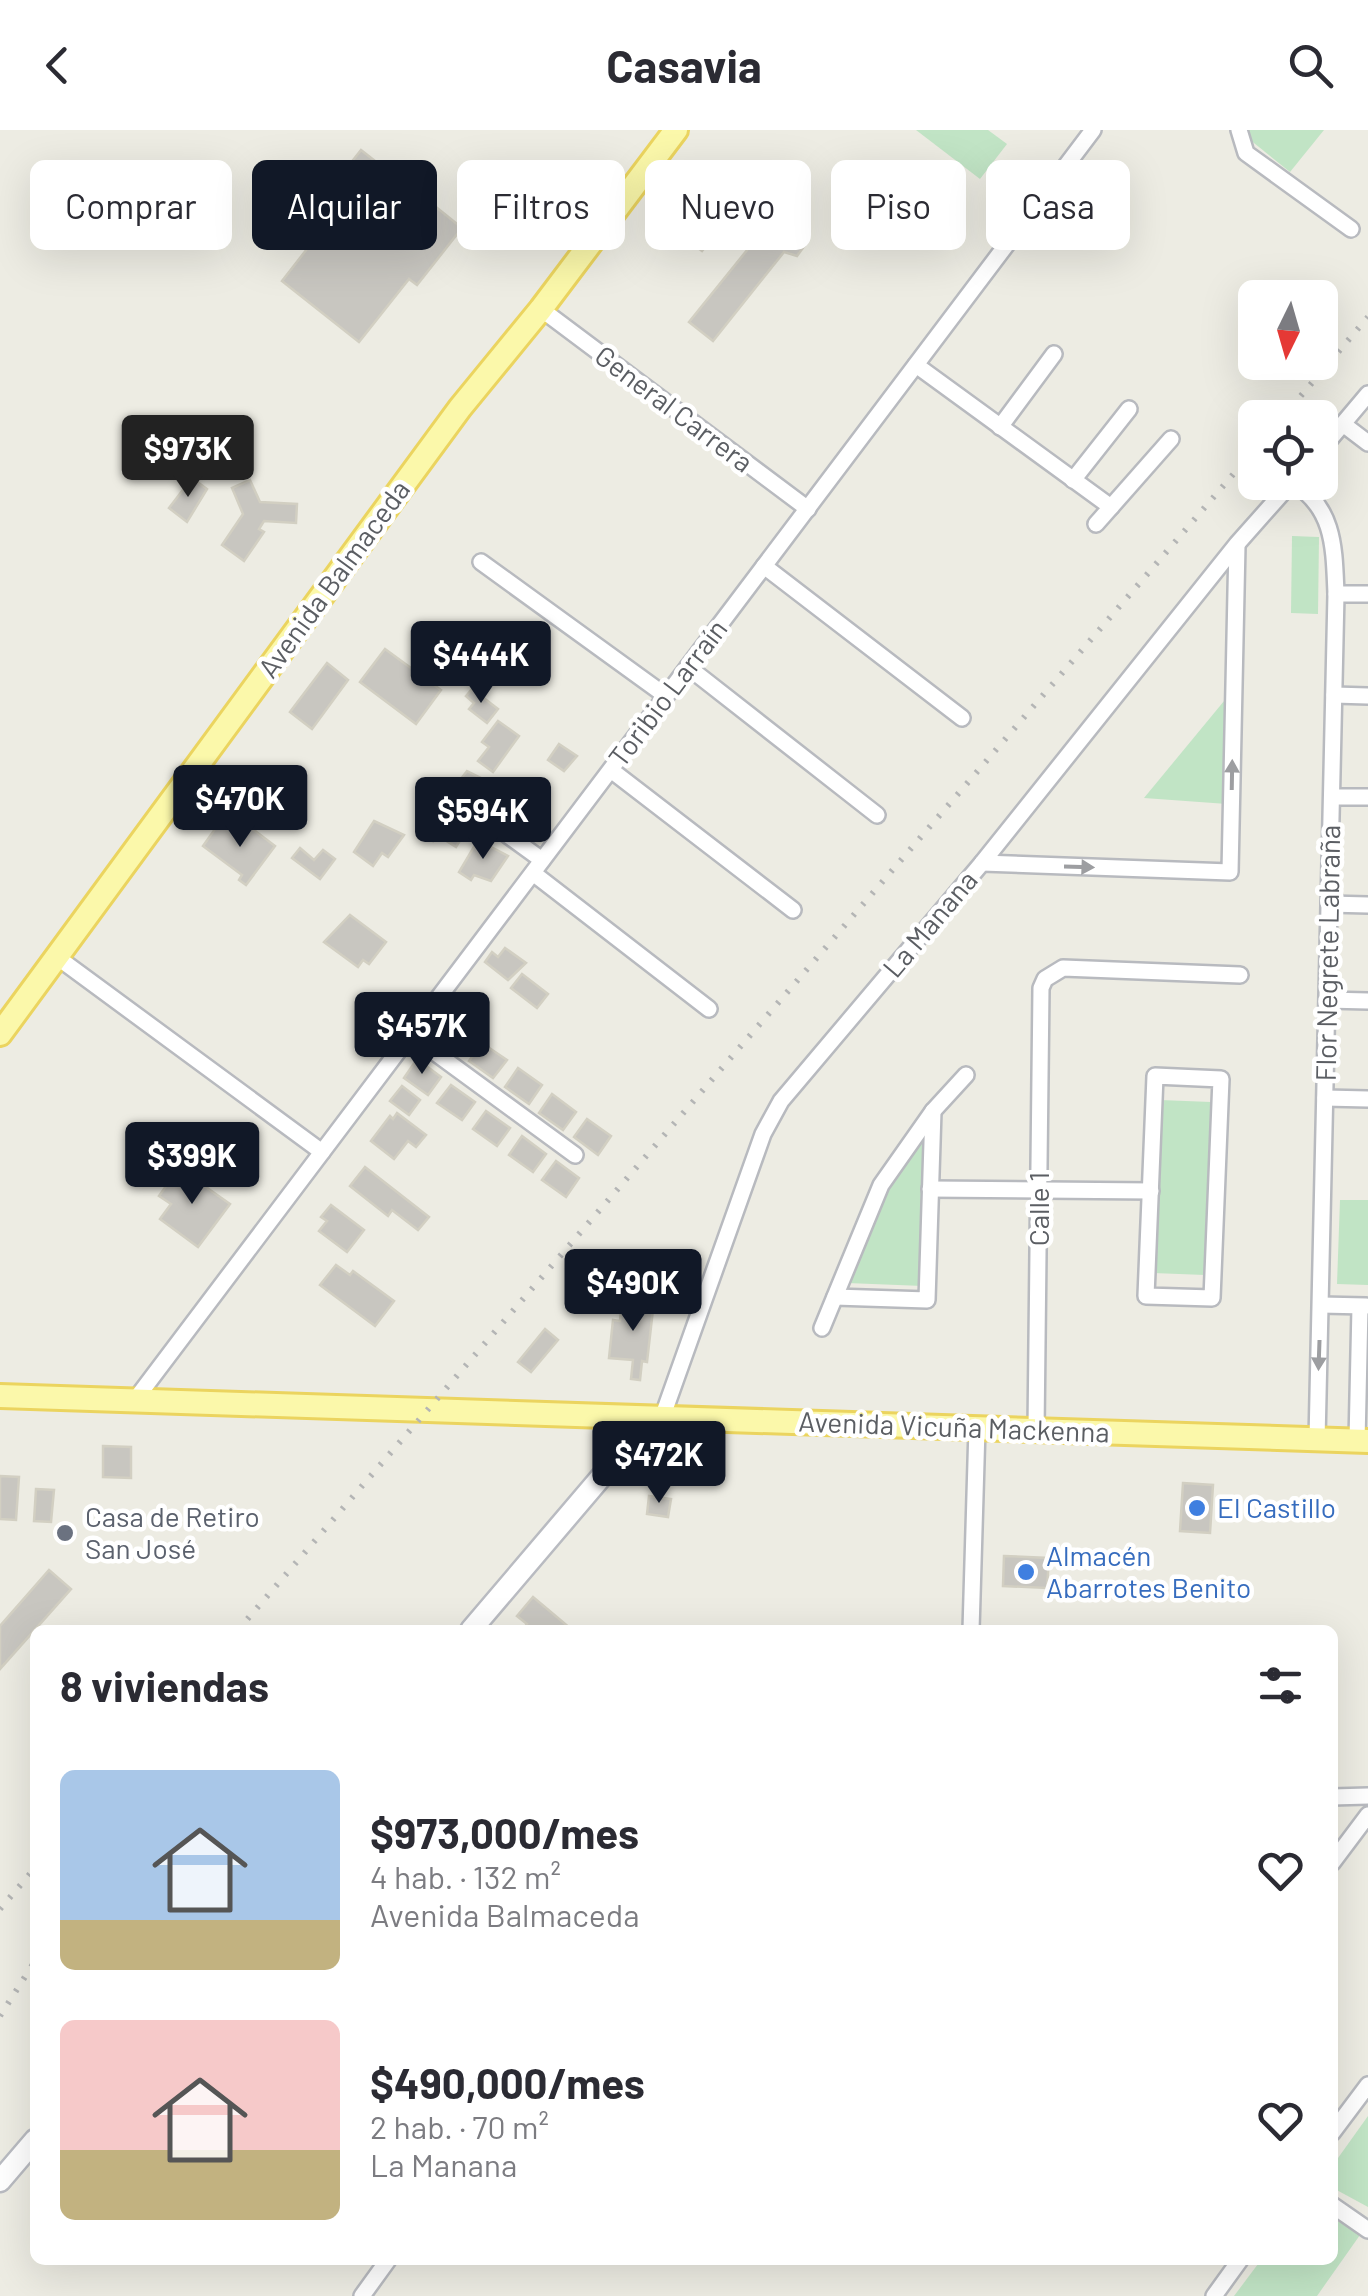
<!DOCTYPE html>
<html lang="es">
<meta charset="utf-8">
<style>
:root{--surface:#fff;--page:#f2f2f3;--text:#2b2b33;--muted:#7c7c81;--accent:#111827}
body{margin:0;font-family:Barlow,sans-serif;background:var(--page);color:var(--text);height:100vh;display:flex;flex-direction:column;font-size:38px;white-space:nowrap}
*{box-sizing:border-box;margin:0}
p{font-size:32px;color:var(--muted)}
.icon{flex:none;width:55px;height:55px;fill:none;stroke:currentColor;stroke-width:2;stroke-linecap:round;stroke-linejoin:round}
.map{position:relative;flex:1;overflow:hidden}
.side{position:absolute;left:30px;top:1495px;width:1308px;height:640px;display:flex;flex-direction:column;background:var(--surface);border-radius:15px;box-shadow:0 10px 40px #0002}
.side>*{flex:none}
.banner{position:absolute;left:30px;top:30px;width:1310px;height:90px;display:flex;gap:20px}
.needle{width:65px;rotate:185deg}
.controls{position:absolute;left:1238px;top:150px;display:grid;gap:20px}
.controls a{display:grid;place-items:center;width:100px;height:100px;border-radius:15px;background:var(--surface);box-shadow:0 10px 40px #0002;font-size:50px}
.price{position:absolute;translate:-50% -85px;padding:0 22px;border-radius:10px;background:var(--accent);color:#fff;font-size:32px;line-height:65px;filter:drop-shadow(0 2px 5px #0008)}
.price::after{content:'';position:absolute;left:50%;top:60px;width:30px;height:22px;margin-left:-15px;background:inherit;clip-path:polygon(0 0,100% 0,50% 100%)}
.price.current{background:#222;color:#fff}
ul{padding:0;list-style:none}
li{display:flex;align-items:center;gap:30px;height:250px;padding:0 30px}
li span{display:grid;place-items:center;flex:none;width:280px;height:200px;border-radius:15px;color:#555}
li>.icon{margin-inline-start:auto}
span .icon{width:120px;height:120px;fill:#fffc;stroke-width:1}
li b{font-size:42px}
h2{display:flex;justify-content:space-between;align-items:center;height:120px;padding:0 30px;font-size:42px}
.tag{padding:0 35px;border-radius:15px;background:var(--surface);box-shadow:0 10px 40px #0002;font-size:35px;line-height:90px}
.tag.current{background:var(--accent);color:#fff}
header{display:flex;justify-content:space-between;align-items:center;height:130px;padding:0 30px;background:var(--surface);font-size:45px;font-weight:700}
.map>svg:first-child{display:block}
.green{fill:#c1e4c5}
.building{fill:#c8c6c0;stroke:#d2cfc2;stroke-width:2.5}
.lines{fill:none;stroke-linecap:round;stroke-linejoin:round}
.street-casing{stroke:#b8babf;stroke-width:20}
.secondary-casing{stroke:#b9bbc1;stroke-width:25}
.primary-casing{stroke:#ebd45f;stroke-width:28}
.street{stroke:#fff;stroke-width:15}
.secondary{stroke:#fff;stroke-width:20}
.primary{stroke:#fbf8aa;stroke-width:22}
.rail{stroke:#b4b5b5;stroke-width:6;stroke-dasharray:2.5 12;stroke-linecap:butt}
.oneway{fill:#9d9ea1}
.shop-dot{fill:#3f7fe0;stroke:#fff;stroke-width:4}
.worship-dot{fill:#6b7280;stroke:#fff;stroke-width:4}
.labels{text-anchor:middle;stroke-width:9;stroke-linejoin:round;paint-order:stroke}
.street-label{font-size:28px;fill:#5b5e63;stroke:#fff}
.shop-label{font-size:28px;fill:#366cbe;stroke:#fff;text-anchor:start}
.worship-label{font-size:28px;fill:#5b616d;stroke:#fff;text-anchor:start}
</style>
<header><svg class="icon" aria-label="back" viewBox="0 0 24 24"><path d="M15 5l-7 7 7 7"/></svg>Casavia<svg class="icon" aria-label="search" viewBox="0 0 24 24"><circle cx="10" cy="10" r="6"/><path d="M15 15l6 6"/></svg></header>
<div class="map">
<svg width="1368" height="2166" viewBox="0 0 1368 2166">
<rect width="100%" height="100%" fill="#edece3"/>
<g class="green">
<polygon points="916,0 988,0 1007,14 980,49"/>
<polygon points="1248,0 1324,0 1290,42 1244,5"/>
<polygon points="1292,406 1319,407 1318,484 1291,483"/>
<polygon points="1229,565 1227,674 1144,668"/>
<polygon points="1160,970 1211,972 1205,1145 1153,1143"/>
<polygon points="928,1000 923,1156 847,1153 884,1061"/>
<polygon points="1340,1070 1368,1070 1368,1155 1337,1154"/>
<polygon points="1368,1986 1368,2077 1333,2058 1333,2035"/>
<polygon points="1333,2088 1360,2105 1317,2166 1234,2166 1261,2130 1332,2130"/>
</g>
<g class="building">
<polygon points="361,20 389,42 369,67 379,75 400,48 462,98 417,155 409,149 359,212 282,151 321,101 306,90"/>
<polygon points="684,61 725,92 702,121 662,90"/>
<polygon points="757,77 805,115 797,126 784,122 713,211 689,192 760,104 745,92"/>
<polygon points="192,348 207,359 187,392 169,378"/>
<polygon points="250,350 260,372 297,374 296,393 264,391 259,399 264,402 244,431 222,415 243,384 232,358"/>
<polygon points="385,519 441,560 416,594 360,552"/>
<polygon points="327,533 348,550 312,599 290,582"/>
<polygon points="472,559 498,579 487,593 469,579 474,573 466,566"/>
<polygon points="498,591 519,606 493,642 478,631 489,617 482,612"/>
<polygon points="559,614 577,626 564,641 548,630"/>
<polygon points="467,641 499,657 487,673 479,667 475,672 454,658"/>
<polygon points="239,644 276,671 258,696 229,675 245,655 236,648"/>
<polygon points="509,666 534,690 523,706 504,692 507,688 498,681"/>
<polygon points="436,673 462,690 458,696 466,701 456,717 437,705 433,711 418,700"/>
<polygon points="374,691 404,705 388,727 382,723 373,736 354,722"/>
<polygon points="220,692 242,708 250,697 275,716 246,755 239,750 242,745 203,716"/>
<polygon points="478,710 508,726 491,751 474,745 471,750 459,742"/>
<polygon points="300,718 314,730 323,720 335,729 320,749 292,728"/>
<polygon points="350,785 386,812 369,834 363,830 358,837 324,812"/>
<polygon points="505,818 526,833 508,850 485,832 492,822 498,827"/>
<polygon points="522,844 548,864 537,878 511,858"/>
<polygon points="449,887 473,904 460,922 436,905"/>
<polygon points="482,913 507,930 493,948 469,931"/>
<polygon points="417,929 441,947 428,965 404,948"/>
<polygon points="518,938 542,955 529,974 505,957"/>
<polygon points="451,955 475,972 462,990 437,973"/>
<polygon points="402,956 420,970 409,985 390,971"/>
<polygon points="552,964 576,982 563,1000 539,983"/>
<polygon points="486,981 510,998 497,1016 473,999"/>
<polygon points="397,983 426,1005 416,1017 408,1011 394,1029 371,1011 390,986 393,989"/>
<polygon points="587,989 611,1006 598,1025 574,1007"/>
<polygon points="522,1006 546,1024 533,1042 509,1025"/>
<polygon points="556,1031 579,1048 566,1067 542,1050"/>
<polygon points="365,1037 429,1087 418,1100 392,1080 388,1086 350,1056"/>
<polygon points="179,1038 230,1074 198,1117 160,1089 171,1074 159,1066"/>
<polygon points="331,1075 364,1100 347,1122 319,1101 327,1091 321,1087"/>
<polygon points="336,1135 350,1145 353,1141 394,1171 375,1196 320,1155"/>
<polygon points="622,1168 654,1171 647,1232 642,1231 640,1250 631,1249 633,1230 609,1228 613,1190 620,1191"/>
<polygon points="545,1199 558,1210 531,1242 518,1232"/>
<polygon points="103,1316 131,1317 131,1348 103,1347"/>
<polygon points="0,1346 19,1347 16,1390 0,1389"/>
<polygon points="1183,1353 1213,1355 1210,1403 1180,1401"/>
<polygon points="36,1359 54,1360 51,1392 34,1391"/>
<polygon points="649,1366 671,1369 668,1387 647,1384"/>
<polygon points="1004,1426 1049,1428 1047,1458 1003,1456"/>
<polygon points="49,1440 71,1459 0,1539 0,1496"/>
<polygon points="533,1467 570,1498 569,1500 522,1500 527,1494 517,1486"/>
</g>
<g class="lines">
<g class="street-casing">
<g id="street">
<polyline points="1239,0 1246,23 1351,99"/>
<polyline points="541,179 808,379"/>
<polyline points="916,235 1111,377"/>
<polyline points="1343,294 1368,313"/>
<polyline points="1000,297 1054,224"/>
<polyline points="1320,321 1368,264"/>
<polyline points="1073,350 1129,279"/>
<polyline points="1096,394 1171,309"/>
<polyline points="481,432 666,566"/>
<polyline points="764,436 962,588"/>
<polyline points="1336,464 1368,464"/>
<polyline points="688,537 877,685"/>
<polyline points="1334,565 1368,566"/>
<polyline points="611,640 793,780"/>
<polyline points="451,664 542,730"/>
<polyline points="1332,667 1368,667"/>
<polyline points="982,733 1230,742 1237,415"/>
<polyline points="533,743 709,879"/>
<polyline points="1329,774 1368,775"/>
<polyline points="57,827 322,1022"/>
<polyline points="1327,870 1368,871"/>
<polyline points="411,905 575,1025"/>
<polygon points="1155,946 1221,949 1212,1168 1146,1166"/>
<polyline points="1325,968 1368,969"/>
<polyline points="930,1059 1151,1061"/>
<polyline points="835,1167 927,1170 933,981"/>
<polyline points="1321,1175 1366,1176"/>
<polyline points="822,1198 881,1055 933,981 966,945"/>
<polyline points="135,1270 1093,0"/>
<path d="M662 1288 763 1004 781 971 982 733 1237 414 1292 352C1335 378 1334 418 1336 464L1317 1310"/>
<polyline points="1036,1300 1041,858 1045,849 1063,838 1240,845"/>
<polyline points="1357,1311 1360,1177"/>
<polyline points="971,1500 977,1298"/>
<polyline points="1332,1667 1368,1666"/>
<polyline points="1332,1733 1368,1685"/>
<polyline points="1332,2003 1368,1955"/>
<polyline points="1332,2075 1368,2100"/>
<polyline points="362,2166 388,2130"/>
<polyline points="1214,2166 1240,2130"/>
</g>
</g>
<g class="secondary-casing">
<g id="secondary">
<polyline points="471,1500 608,1339 618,1320 624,1286"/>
<polyline points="0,2051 35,2010"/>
</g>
</g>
<g class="primary-casing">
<g id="primary">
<polyline points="0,904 460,278 541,179 676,0"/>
<polyline points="0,1266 1368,1311"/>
</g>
</g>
<use href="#street" class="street"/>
<use href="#secondary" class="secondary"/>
<use href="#primary" class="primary"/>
<g class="rail">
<polyline points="1282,288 1368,187"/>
<polyline points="238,1500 1255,319"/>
<polyline points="0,1779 35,1738"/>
<polyline points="0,1886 35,1831"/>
</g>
</g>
<defs><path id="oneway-solid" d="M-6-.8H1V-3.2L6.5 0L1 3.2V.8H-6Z" transform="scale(2.5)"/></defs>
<g class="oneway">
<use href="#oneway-solid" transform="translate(1232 645) rotate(-89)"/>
<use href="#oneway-solid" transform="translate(1079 737) rotate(2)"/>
<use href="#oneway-solid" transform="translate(1319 1225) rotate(92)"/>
</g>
<g class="shop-dot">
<circle cx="1197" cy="1378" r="10"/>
<circle cx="1026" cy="1442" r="10"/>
</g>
<circle class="worship-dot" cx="65" cy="1403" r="10"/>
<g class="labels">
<g class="street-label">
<text transform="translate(674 279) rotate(37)" y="10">General Carrera</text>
<text transform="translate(334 449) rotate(-54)" y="10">Avenida Balmaceda</text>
<text transform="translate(668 563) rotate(-53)" y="10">Toribio Larraín</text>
<text transform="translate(930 794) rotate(-50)" y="10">La Manana</text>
<text transform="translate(1328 823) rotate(-89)" y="10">Flor Negrete Labraña</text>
<text transform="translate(1039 1079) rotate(-90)" y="10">Calle 1</text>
<text transform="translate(954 1297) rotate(2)" y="10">Avenida Vicuña Mackenna</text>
</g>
<g class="shop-label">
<text x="1217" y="1388">El Castillo</text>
<text x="1046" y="1436">Almacén<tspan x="1046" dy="32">Abarrotes Benito</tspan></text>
</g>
<g class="worship-label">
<text x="85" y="1397">Casa de Retiro<tspan x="85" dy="32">San José</tspan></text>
</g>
</g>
</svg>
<div class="controls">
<a><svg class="needle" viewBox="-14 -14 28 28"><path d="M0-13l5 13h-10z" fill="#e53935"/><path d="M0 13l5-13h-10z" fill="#7c7c81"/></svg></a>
<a><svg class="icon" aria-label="locate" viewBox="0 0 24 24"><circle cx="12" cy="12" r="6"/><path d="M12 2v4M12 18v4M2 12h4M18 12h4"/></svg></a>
</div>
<b class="price current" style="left:188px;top:370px">$973K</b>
<b class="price" style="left:481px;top:576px">$444K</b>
<b class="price" style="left:240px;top:720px">$470K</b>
<b class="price" style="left:483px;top:732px">$594K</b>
<b class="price" style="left:422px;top:947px">$457K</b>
<b class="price" style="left:192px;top:1077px">$399K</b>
<b class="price" style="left:633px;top:1204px">$490K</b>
<b class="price" style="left:659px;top:1376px">$472K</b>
<div class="banner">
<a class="tag">Comprar</a>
<a class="tag current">Alquilar</a>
<a class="tag">Filtros</a>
<a class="tag">Nuevo</a>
<a class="tag">Piso</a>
<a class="tag">Casa</a>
</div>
<section class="side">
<h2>8 viviendas<svg class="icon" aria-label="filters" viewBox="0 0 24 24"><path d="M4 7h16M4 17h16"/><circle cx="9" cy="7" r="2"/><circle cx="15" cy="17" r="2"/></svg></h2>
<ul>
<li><span style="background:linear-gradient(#a9c7e8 75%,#c2b280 0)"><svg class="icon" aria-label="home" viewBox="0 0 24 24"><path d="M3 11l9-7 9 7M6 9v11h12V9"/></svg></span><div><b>$973,000/mes</b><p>4 hab. · 132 m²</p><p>Avenida Balmaceda</p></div><svg class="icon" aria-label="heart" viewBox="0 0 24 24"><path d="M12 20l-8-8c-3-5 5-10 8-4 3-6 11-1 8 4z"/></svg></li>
<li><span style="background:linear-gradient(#f6c9c9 65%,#c2b280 0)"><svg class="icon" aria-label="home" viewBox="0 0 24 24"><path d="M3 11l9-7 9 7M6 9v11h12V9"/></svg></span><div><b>$490,000/mes</b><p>2 hab. · 70 m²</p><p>La Manana</p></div><svg class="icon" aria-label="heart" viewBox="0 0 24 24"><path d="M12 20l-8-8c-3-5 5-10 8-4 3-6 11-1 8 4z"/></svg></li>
</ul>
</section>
</div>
